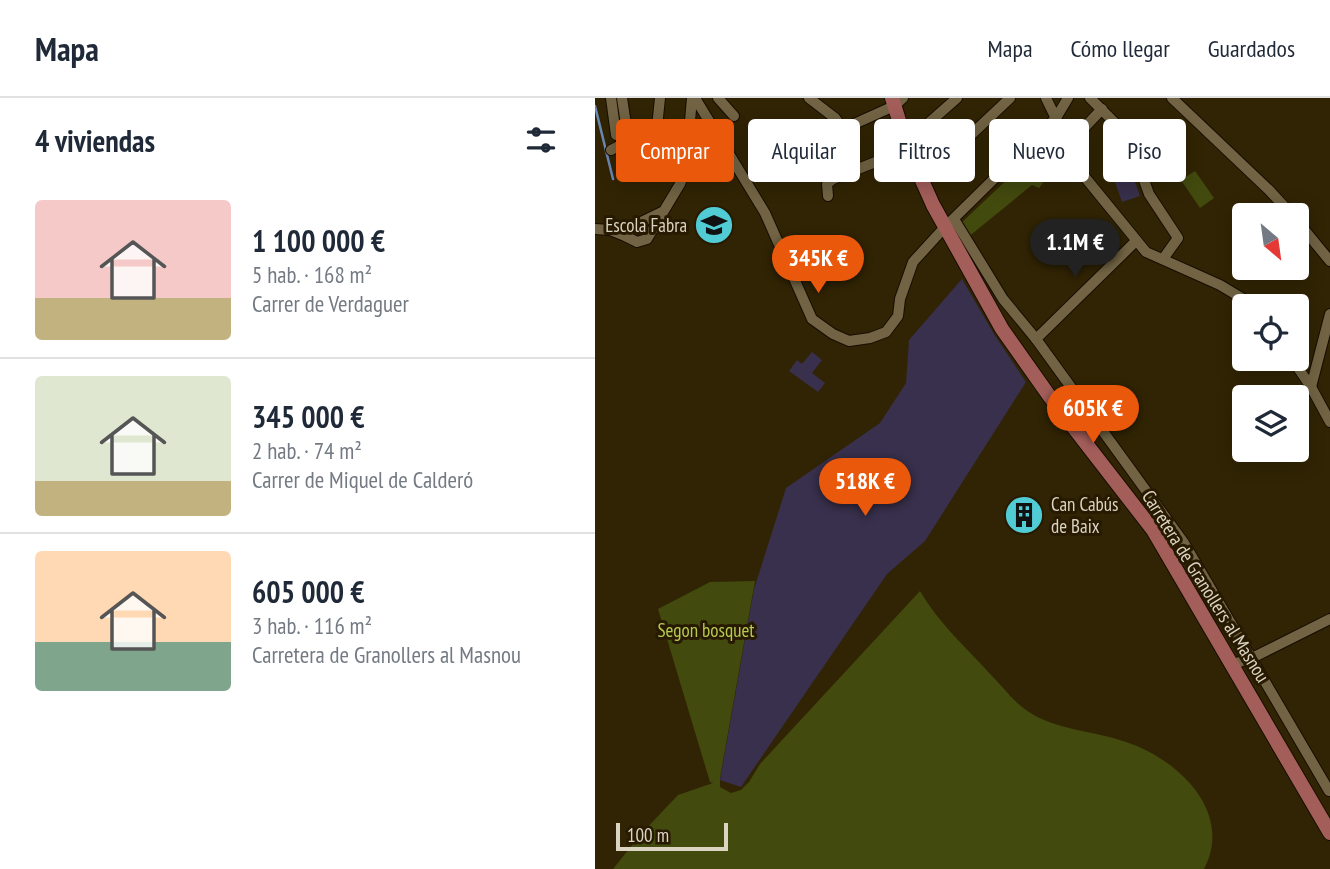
<!DOCTYPE html>
<html lang="es">
<meta charset="utf-8">
<style>
:root{--surface:#fff;--page:#f6f6f7;--text:#1f2937;--muted:#747a83;--line:#e0e1e3;--accent:#ea580c}
body{margin:0;font-family:"PT Sans Narrow",sans-serif;background:var(--page);color:var(--text);height:100vh;display:flex;flex-direction:column;font-size:26px;white-space:nowrap}
*{box-sizing:border-box;margin:0}
p{font-size:23px;color:var(--muted)}
.icon{flex:none;width:38px;height:38px;fill:none;stroke:currentColor;stroke-width:2;stroke-linecap:round;stroke-linejoin:round}
.map{position:relative;flex:1;overflow:hidden}
.sheet{display:flex;flex-direction:column;background:var(--surface);width:595px}
.sheet>*{flex:none}
.hud{position:absolute;left:21px;top:21px;width:609px;height:63px;display:flex;gap:14px}
.needle{width:46px;rotate:151deg}
.controls{position:absolute;left:637px;top:105px;display:grid;gap:14px}
.controls a{display:grid;place-items:center;width:77px;height:77px;border-radius:7px;background:var(--surface);box-shadow:0 4px 18px #0003;font-size:35px}
.scale{position:absolute;left:21px;bottom:18px;width:112px;box-sizing:border-box;padding-left:7px;border:4px solid #dcd4c3;border-top:0;font-size:19px;line-height:24px;white-space:nowrap;color:#dcd4c3;-webkit-text-stroke:5px #271a00;paint-order:stroke}
.price{position:absolute;translate:-50% -60px;padding:0 16px;border-radius:24px;background:var(--accent);color:#fff;font-size:23px;line-height:46px;filter:drop-shadow(0 2px 4px #0008)}
.price::after{content:'';position:absolute;left:50%;top:42px;width:21px;height:16px;margin-left:-10px;background:inherit;clip-path:polygon(0 0,100% 0,50% 100%)}
.price.current{background:#222;color:#fff}
ul{padding:0;list-style:none}
li{display:flex;align-items:center;gap:21px;height:175px;padding:0 35px}
li+li{border-top:2px solid var(--line)}
li span{display:grid;place-items:center;flex:none;width:196px;height:140px;border-radius:7px;color:#555}
li>.icon{margin-inline-start:auto}
span .icon{width:84px;height:84px;fill:#fffc;stroke-width:1}
li b{font-size:30px}
h2{display:flex;justify-content:space-between;align-items:center;height:84px;padding:0 35px;font-size:30px}
.tag{padding:0 24px;border-radius:7px;background:var(--surface);box-shadow:0 4px 18px #0003;font-size:24px;line-height:63px}
.tag.current{background:var(--accent);color:#fff}
header{display:flex;align-items:center;gap:42px;box-sizing:border-box;height:98px;padding:0 35px;background:var(--surface);border-bottom:2px solid var(--line)}
header strong{font-size:33px}
nav{display:flex;gap:38px;margin-inline-start:auto;font-size:24px}
main{display:flex;flex:1;min-height:0}
.map>svg:first-child{display:block}
.green{fill:#424a0e}
.lines{fill:none;stroke-linecap:round;stroke-linejoin:round}
.stream{stroke:#6b88b3;stroke-width:2.5}
.building{fill:#38304c}
.minor-casing{stroke:#170d00;stroke-width:12}
.major-casing{stroke:#170d00;stroke-width:16}
.minor{stroke:#716343;stroke-width:10}
.major{stroke:#a35e5a;stroke-width:14}
.labels{text-anchor:middle;stroke-width:6;stroke-linejoin:round;paint-order:stroke}
.poi-label{font-size:19px;fill:#dcd4c3;stroke:#271a00;text-anchor:end}
.street-label{font-size:19px;fill:#dcd4c3;stroke:#271a00}
.park-label{font-size:19px;fill:#b7cb51;stroke:#271a00}
</style>
<header>
<strong>Mapa</strong>
<nav><a>Mapa</a><a>Cómo llegar</a><a>Guardados</a></nav>
</header>
<main>
<section class="sheet">
<h2>4 viviendas<svg class="icon" aria-label="filters" viewBox="0 0 24 24"><path d="M4 7h16M4 17h16"/><circle cx="9" cy="7" r="2"/><circle cx="15" cy="17" r="2"/></svg></h2>
<ul>
<li><span style="background:linear-gradient(#f6c9c9 70%,#c2b280 0)"><svg class="icon" aria-label="home" viewBox="0 0 24 24"><path d="M3 11l9-7 9 7M6 9v11h12V9"/></svg></span><div><b>1 100 000 €</b><p>5 hab. · 168 m²</p><p>Carrer de Verdaguer</p></div></li>
<li><span style="background:linear-gradient(#dfe7d0 75%,#c2b280 0)"><svg class="icon" aria-label="home" viewBox="0 0 24 24"><path d="M3 11l9-7 9 7M6 9v11h12V9"/></svg></span><div><b>345 000 €</b><p>2 hab. · 74 m²</p><p>Carrer de Miquel de Calderó</p></div></li>
<li><span style="background:linear-gradient(#ffd9b3 65%,#7fa58c 0)"><svg class="icon" aria-label="home" viewBox="0 0 24 24"><path d="M3 11l9-7 9 7M6 9v11h12V9"/></svg></span><div><b>605 000 €</b><p>3 hab. · 116 m²</p><p>Carretera de Granollers al Masnou</p></div></li>
</ul>
</section>
<div class="map">
<svg width="735" height="771" viewBox="0 0 735 771">
<rect width="100%" height="100%" fill="#312404"/>
<g class="green">
<polygon points="456,40 470,70 459,81 453,78 444,90 437,87 372,140 364,127"/>
<polygon points="600,73 619,100 605,110 586,82"/>
<path d="M160 483 125 680V689L136 695 146 692 154 684 165 666 325 493C344 526 372 550 397 578 408 589 418 603 431 612 461 633 498 632 531 644 583 661 639 714 609 771H18L46 736 83 697 118 685 115 684 63 511 115 484Z"/>
</g>
<g class="lines">
<polyline class="stream" points="0,8 18,81"/>
</g>
<g class="building">
<polygon points="528,50 545,98 527,104 510,56"/>
<polygon points="367,181 399,236 431,284 330,443 292,476 146,689 125,682 159,491 191,390 285,325 311,285 314,242"/>
<polygon points="217,254 227,262 217,275 230,285 223,294 194,273 202,262 207,266"/>
<polygon points="430,403 443,420 429,430 414,415"/>
</g>
<g class="lines">
<g class="minor-casing">
<g id="minor">
<polyline points="16,0 21,37 32,33 27,0"/>
<polyline points="100,0 170,115 217,221 238,236 254,243 275,240 291,234 303,218 305,201 318,164 349,130 461,20 473,0"/>
<polyline points="123,0 139,18"/>
<polyline points="214,0 240,20 248,31 299,8 308,0"/>
<polyline points="451,0 489,78 551,154 625,187 660,208"/>
<polyline points="495,0 533,38 554,96 583,140 568,161"/>
<polyline points="577,0 674,92 697,117"/>
<polyline points="231,36 248,31"/>
<polyline points="311,45 362,0"/>
<polyline points="473,47 507,11"/>
<polyline points="16,52 62,29 65,0"/>
<polyline points="326,84 415,0"/>
<polyline points="233,98 232,86 238,81 313,51"/>
<polyline points="67,114 36,129 33,132 32,139 42,144 52,141 85,86 91,69 97,0"/>
<polyline points="359,121 408,201 441,241 589,445 734,693"/>
<polyline points="702,123 735,163"/>
<polyline points="0,131 15,132 32,139"/>
<polyline points="441,241 541,143"/>
<polyline points="697,261 716,289 735,324"/>
<polyline points="716,289 735,216"/>
<polyline points="638,566 657,560 735,521"/>
</g>
</g>
<g class="major-casing">
<polyline id="major" points="297,0 313,51 338,107 407,231 455,299 558,432 735,735"/>
</g>
<use href="#minor" class="minor"/>
<use href="#major" class="major"/>
</g>
<defs>
<g id="school-disc" transform="scale(2.0125)"><circle r="9.5" fill="#51ccd4" stroke="#271a00"/><path d="M0-5L7-2L0 1L-7-2ZM-4 1L0 2.5L4 1V4Q0 6-4 4Z" fill="#111"/></g>
<g id="building-disc" transform="scale(2.0125)"><circle r="9.5" fill="#51ccd4" stroke="#271a00"/><path d="M-4-6H4V6H1V3H-1V6H-4ZM-2.5-4.3h1.7v1.8h-1.7ZM.8-4.3h1.7v1.8H.8ZM-2.5-1h1.7V.8h-1.7ZM.8-1h1.7V.8H.8Z" fill="#111"/></g>
</defs>
<g fill-rule="evenodd">
<use href="#school-disc" x="119" y="127"/>
<use href="#building-disc" x="429" y="417"/>
</g>
<g class="labels">
<g class="poi-label">
<text x="92" y="134">Escola Fabra</text>
<text x="456" y="413" text-anchor="start">Can Cabús<tspan x="456" dy="22">de Baix</tspan></text>
</g>
<g class="street-label">
<text transform="translate(611 488) rotate(58)" y="7">Carretera de Granollers al Masnou</text>
</g>
<g class="park-label">
<text x="111" y="539">Segon bosquet</text>
</g>
</g>
</svg>
<div class="controls">
<a><svg class="needle" viewBox="-14 -14 28 28"><path d="M0-13l5 13h-10z" fill="#e53935"/><path d="M0 13l5-13h-10z" fill="#747a83"/></svg></a>
<a><svg class="icon" aria-label="locate" viewBox="0 0 24 24"><circle cx="12" cy="12" r="6"/><path d="M12 2v4M12 18v4M2 12h4M18 12h4"/></svg></a>
<a><svg class="icon" aria-label="layers" viewBox="0 0 24 24"><path d="M12 4l9 5-9 5-9-5zM3 14l9 5 9-5"/></svg></a>
</div>
<div class="scale">100 m</div>
<b class="price current" style="left:480px;top:181px">1.1M €</b>
<b class="price" style="left:223px;top:197px">345K €</b>
<b class="price" style="left:498px;top:347px">605K €</b>
<b class="price" style="left:270px;top:420px">518K €</b>
<div class="hud">
<a class="tag current">Comprar</a>
<a class="tag">Alquilar</a>
<a class="tag">Filtros</a>
<a class="tag">Nuevo</a>
<a class="tag">Piso</a>
</div>
</div>
</main>
